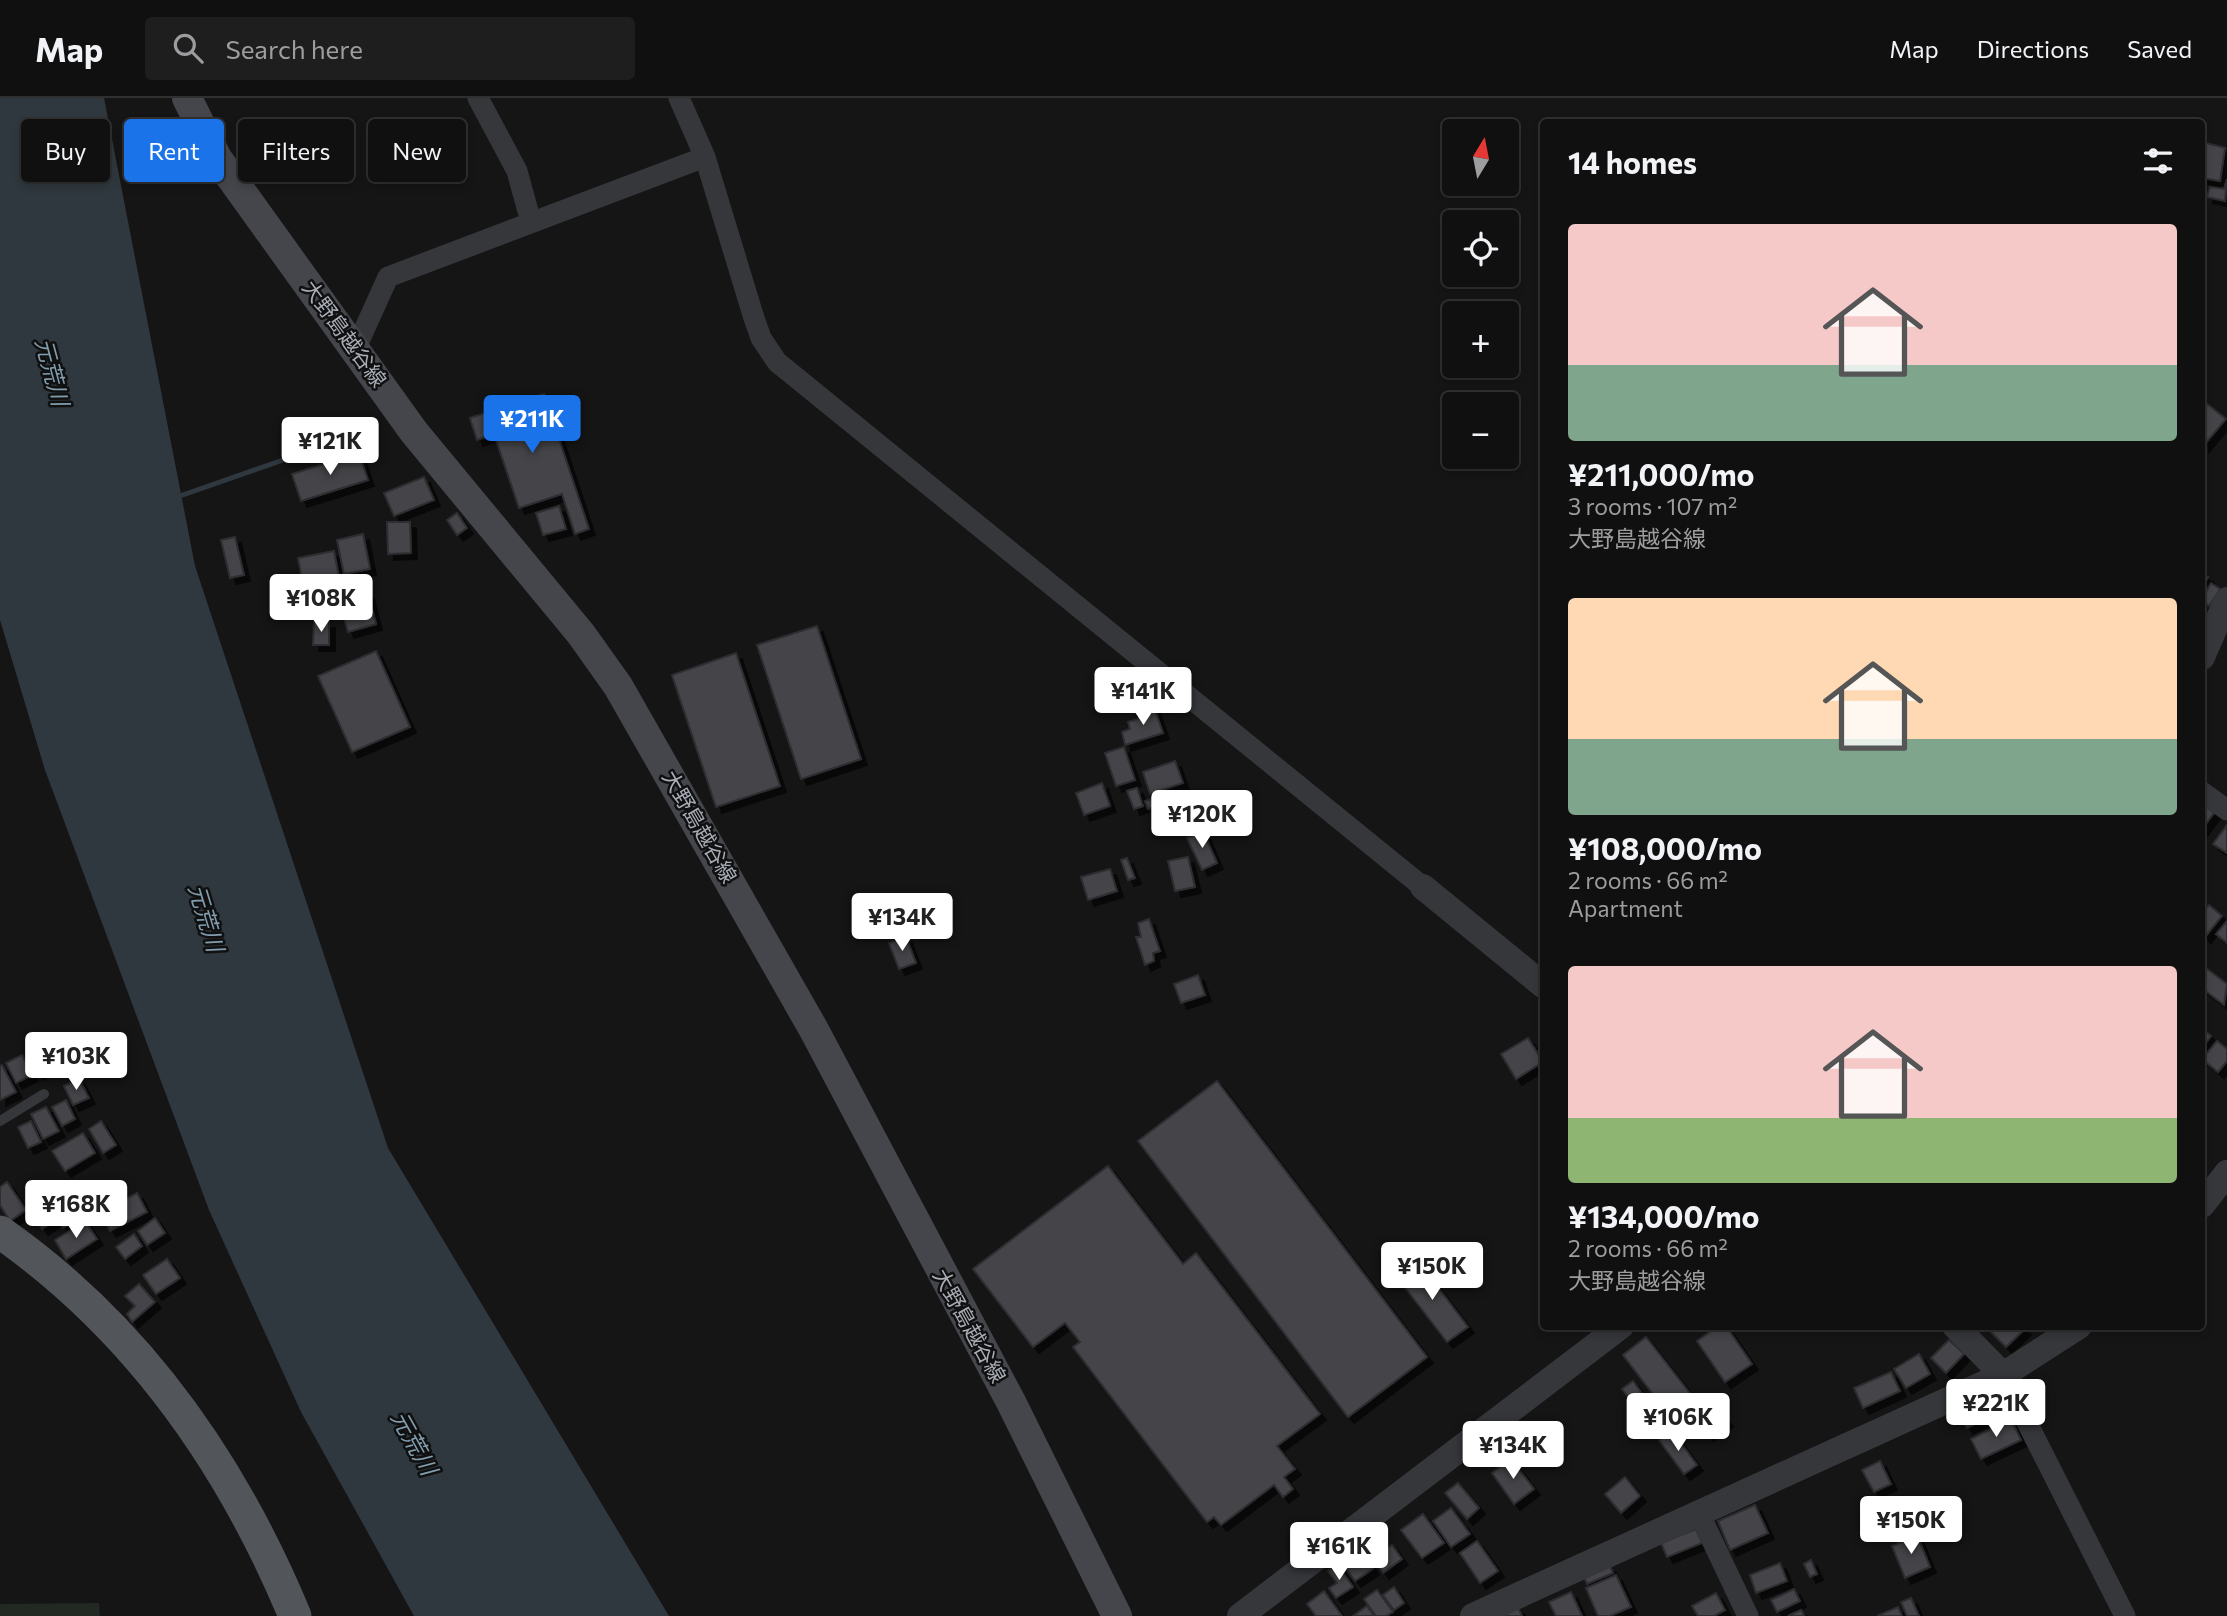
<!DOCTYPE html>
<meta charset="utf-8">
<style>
:root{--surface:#101010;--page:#1e1e1e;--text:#f1f3f6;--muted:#9c9d9f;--line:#303030;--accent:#1a73e8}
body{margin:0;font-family:Commissioner,"Noto Sans JP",sans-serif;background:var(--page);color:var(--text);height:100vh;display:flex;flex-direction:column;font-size:26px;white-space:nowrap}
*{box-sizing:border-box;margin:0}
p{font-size:23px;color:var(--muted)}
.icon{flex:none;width:38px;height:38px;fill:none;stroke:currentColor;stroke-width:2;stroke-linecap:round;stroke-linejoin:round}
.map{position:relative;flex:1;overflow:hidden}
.side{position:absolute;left:1540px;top:21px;width:665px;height:1211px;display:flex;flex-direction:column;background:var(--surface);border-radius:7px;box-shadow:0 4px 10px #0003,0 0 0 2px var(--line)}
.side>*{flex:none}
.hud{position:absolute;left:21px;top:21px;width:665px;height:63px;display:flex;gap:14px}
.needle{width:46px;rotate:10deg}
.buttons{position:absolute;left:1442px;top:21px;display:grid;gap:14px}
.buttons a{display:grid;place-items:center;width:77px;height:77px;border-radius:7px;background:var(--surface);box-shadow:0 4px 10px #0003,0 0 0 2px var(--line);font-size:35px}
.price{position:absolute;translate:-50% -60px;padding:0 16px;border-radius:7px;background:#fff;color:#222;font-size:23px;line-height:46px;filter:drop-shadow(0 2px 4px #0008)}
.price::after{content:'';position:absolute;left:50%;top:42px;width:21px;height:16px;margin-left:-10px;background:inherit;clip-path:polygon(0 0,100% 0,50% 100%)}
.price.selected{background:var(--accent);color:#fff}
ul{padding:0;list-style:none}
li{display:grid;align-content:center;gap:14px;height:371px;padding:0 28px}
li span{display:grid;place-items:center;height:217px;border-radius:7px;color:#555}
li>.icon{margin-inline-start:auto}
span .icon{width:126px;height:126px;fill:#fffc;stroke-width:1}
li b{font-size:30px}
h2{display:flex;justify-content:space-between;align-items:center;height:84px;padding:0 28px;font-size:30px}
.chip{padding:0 24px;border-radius:7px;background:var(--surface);box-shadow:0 4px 10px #0003,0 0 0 2px var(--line);font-size:24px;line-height:63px}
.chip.selected{background:var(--accent);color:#fff}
header{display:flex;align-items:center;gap:42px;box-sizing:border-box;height:98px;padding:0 35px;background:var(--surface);border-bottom:2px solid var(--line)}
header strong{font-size:33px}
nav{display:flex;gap:38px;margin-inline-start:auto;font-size:24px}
.search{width:490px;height:63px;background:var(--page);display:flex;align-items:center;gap:18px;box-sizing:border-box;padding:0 24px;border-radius:7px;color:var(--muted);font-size:26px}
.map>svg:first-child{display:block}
.green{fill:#212922}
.water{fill:#2f383e}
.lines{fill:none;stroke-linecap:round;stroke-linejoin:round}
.stream{stroke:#2f383e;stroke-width:5}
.building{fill:#444549;stroke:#2f2f32;stroke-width:2;filter:url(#shadow)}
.service{stroke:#36373b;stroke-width:10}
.minor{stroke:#36373b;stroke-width:21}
.tertiary{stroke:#36373b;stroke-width:26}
.secondary{stroke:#44464b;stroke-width:30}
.primary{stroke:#52555a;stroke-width:33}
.labels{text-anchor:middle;stroke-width:5;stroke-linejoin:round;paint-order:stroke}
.street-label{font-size:21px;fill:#a8adb6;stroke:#101011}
.water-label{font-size:23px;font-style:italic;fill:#819dae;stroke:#101011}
</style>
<header>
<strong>Map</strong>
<div class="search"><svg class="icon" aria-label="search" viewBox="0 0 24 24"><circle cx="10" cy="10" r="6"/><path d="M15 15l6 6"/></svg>Search here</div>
<nav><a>Map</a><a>Directions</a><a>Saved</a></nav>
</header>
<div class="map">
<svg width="2227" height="1518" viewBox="0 0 2227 1518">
<defs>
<filter id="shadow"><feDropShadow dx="6" dy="6" stdDeviation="0" flood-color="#0009"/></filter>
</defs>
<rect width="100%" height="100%" fill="#151516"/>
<polygon class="green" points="99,1505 100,1518 0,1518 0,1506"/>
<polygon class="water" points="0,0 104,0 195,468 388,1050 669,1518 414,1518 301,1314 209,1112 45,672 0,522"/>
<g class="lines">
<polyline class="stream" points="177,399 326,347 331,339 365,327"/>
</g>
<g class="building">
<polygon points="2202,44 2225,50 2220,83 2202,80"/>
<polygon points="2227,81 2225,103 2207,99 2210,89 2224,91"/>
<polygon points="544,296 589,431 575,436 562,396 519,410 494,336 477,342 470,320"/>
<polygon points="2207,306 2226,321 2203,348 2202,312"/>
<polygon points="359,355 368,382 301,403 292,376"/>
<polygon points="424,379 434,402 394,418 384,395"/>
<polygon points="559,408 566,431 543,437 536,415"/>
<polygon points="457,415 467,430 457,437 447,422"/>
<polygon points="387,424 410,424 411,455 388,456"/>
<polygon points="363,436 370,471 344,476 337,442"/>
<polygon points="235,439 244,477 230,480 221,442"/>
<polygon points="334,453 340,485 304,492 298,460"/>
<polygon points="2202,476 2208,479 2202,491"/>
<polygon points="2211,485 2220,491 2209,508 2202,501"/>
<polygon points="368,495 376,526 348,534 339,503"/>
<polygon points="314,524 329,524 329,547 313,547"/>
<polygon points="817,528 861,661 801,681 757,547"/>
<polygon points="376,553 410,629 352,654 318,578"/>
<polygon points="736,555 780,688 716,709 672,577"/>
<polygon points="1154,609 1163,635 1125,647 1122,634 1130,631 1128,624 1141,620 1138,612"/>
<polygon points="1124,649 1135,682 1116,688 1105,655"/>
<polygon points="1175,663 1183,685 1150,696 1143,674"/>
<polygon points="1102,685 1110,708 1084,717 1076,695"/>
<polygon points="1137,690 1143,708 1134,711 1127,693"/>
<polygon points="1151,701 1154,709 1148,711 1145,703"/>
<polygon points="2202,705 2214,715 2202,731"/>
<polygon points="2227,727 2227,755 2213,746"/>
<polygon points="1203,733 1217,765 1202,772 1187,740"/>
<polygon points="1188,759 1195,789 1175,793 1168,763"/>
<polygon points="1127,760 1135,780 1128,782 1121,762"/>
<polygon points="1110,771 1117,793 1088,802 1081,779"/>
<polygon points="2209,807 2222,818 2205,839 2202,836 2202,816"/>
<polygon points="1149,821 1160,853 1153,855 1154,863 1145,867 1136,839 1141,839 1138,825"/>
<polygon points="2227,823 2227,845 2216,836"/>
<polygon points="906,839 916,865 899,871 889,845"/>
<polygon points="2207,871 2227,886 2224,907 2202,890 2202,879"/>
<polygon points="1198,877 1205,897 1181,905 1174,886"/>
<polygon points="2202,931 2211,938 2202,950"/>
<polygon points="1528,940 1543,964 1516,981 1501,956"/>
<polygon points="2217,943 2227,951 2227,963 2218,974 2202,961"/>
<polygon points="48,949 57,966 37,976 28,958"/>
<polygon points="22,957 32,977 16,985 6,965"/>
<polygon points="2,967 16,994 0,1002 0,968"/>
<polygon points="79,981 89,1000 73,1007 64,988"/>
<polygon points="1217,983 1427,1259 1348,1319 1138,1043"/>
<polygon points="66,1002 75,1021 62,1028 52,1009"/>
<polygon points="46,1009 59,1033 43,1041 31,1016"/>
<polygon points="31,1023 41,1044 28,1050 18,1029"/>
<polygon points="101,1023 116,1047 103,1055 89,1031"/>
<polygon points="83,1035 95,1055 65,1073 52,1053"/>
<polygon points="1108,1068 1183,1166 1196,1155 1320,1316 1277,1348 1295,1371 1284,1379 1293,1391 1283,1399 1274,1387 1221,1427 1214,1419 1207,1424 1073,1249 1080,1244 1065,1225 1033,1249 973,1171"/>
<polygon points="7,1084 26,1112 10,1123 0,1107 0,1089"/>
<polygon points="60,1087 81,1119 63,1130 57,1121 42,1131 27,1108"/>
<polygon points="137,1095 147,1114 110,1133 100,1114"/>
<polygon points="155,1120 165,1135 147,1147 138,1133"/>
<polygon points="85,1123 97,1141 66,1161 55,1142"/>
<polygon points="134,1136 142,1148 125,1161 116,1149"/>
<polygon points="167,1161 180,1180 156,1196 143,1177"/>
<polygon points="1418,1163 1468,1229 1447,1244 1397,1179"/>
<polygon points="139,1186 155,1204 132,1224 127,1216 135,1208 125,1198"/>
<polygon points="1718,1228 1726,1228 1752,1266 1725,1284 1697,1243"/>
<polygon points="1985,1228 2023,1228 2025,1231 2006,1249"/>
<polygon points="1646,1239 1699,1307 1675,1325 1623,1257"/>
<polygon points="1949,1242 1964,1256 1946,1275 1931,1260"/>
<polygon points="1919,1256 1930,1276 1906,1290 1894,1271"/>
<polygon points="1891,1274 1900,1293 1863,1310 1854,1290"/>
<polygon points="1633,1283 1660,1320 1650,1328 1622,1291"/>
<polygon points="1986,1297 1995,1316 1967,1330 1958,1311"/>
<polygon points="1716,1308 1727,1323 1707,1337 1696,1322"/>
<polygon points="2011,1321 2021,1342 1981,1361 1971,1341"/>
<polygon points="1672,1333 1697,1367 1684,1376 1659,1342"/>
<polygon points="1511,1361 1534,1391 1514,1406 1492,1375"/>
<polygon points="1880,1363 1891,1386 1874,1394 1862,1372"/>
<polygon points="1625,1379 1640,1398 1621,1415 1605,1396"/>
<polygon points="1458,1385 1479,1410 1467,1421 1445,1395"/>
<polygon points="1755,1407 1768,1435 1730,1452 1718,1423"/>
<polygon points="1451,1410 1470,1436 1451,1449 1433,1423"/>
<polygon points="1423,1416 1444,1445 1422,1460 1401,1432"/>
<polygon points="1696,1431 1702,1445 1667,1459 1661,1445"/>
<polygon points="1917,1437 1930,1469 1905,1480 1892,1448"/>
<polygon points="1477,1443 1498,1473 1480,1485 1460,1455"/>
<polygon points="1392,1447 1402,1461 1383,1475 1373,1460"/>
<polygon points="1358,1449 1373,1471 1355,1483 1340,1462"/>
<polygon points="1811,1462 1817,1476 1810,1479 1804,1466"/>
<polygon points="1780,1465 1787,1483 1756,1495 1750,1477"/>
<polygon points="1337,1466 1353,1489 1336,1500 1329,1490 1337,1485 1328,1473"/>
<polygon points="1610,1468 1613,1475 1587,1486 1584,1479"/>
<polygon points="1616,1477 1631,1509 1610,1518 1598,1518 1586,1490"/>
<polygon points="1394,1489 1404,1505 1394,1512 1383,1497"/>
<polygon points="1794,1491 1800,1503 1777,1514 1771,1502"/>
<polygon points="1377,1492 1393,1514 1386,1518 1376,1518 1364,1501"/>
<polygon points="1324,1493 1342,1518 1316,1518 1307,1506"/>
<polygon points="1571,1494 1582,1518 1556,1518 1549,1504"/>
<polygon points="1716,1495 1725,1512 1714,1518 1698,1518 1692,1508"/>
<polygon points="1911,1500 1919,1518 1907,1518 1901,1504"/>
<polygon points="1367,1508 1374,1518 1353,1518"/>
<polygon points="1898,1509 1902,1518 1877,1518"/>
<polygon points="1518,1510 1522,1518 1502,1518"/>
<polygon points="1801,1512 1804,1518 1788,1518"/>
</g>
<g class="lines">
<polyline class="service" points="0,1023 44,996"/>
<g class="minor">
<polyline points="478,0 517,73 531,124"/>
<polyline points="679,0 705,59 753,217 761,240 777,264 1423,789"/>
<polyline points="355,252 388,179 705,59"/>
<polyline points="2202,694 2227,712"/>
<polyline points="2003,1277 2125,1518"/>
<polyline points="1698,1413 1748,1518"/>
</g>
<g class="tertiary">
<polyline points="2202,559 2227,502"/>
<polyline points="1423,789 1544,888"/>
<polyline points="2202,1107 2227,1075"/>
<polyline points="1955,1228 2003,1277"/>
<polyline points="1240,1518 1621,1228"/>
<polyline points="1473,1518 2003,1277 2079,1228"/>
</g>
<polyline class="secondary" points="187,0 217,60 414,334 581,536 618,588 814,932 1011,1304 1117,1518"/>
<path class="primary" d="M0 1134C137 1230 231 1364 295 1518"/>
</g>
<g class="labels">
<g class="street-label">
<text transform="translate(344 236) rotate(54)" y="7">大野島越谷線</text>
<text transform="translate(699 729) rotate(60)" y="7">大野島越谷線</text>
<text transform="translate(969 1228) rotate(61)" y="7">大野島越谷線</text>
</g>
<g class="water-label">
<text transform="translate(52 274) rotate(75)" y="8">元荒川</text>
<text transform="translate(206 820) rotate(73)" y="8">元荒川</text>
<text transform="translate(414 1345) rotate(61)" y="8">元荒川</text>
</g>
</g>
</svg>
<div class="buttons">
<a><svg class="needle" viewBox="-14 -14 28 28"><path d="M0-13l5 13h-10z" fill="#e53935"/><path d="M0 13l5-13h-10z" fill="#9c9d9f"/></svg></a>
<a><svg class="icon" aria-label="locate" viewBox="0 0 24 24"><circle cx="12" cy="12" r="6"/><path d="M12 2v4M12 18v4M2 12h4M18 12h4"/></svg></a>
<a>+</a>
<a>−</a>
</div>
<b class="price selected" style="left:532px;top:357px">¥211K</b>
<b class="price" style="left:330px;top:379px">¥121K</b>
<b class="price" style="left:321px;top:536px">¥108K</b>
<b class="price" style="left:1143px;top:629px">¥141K</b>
<b class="price" style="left:1202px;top:752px">¥120K</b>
<b class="price" style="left:902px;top:855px">¥134K</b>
<b class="price" style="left:76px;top:994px">¥103K</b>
<b class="price" style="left:76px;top:1142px">¥168K</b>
<b class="price" style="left:1432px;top:1204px">¥150K</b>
<b class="price" style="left:1996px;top:1341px">¥221K</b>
<b class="price" style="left:1678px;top:1355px">¥106K</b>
<b class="price" style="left:1513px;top:1383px">¥134K</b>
<b class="price" style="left:1911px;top:1458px">¥150K</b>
<b class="price" style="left:1339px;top:1484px">¥161K</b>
<div class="hud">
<a class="chip">Buy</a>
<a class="chip selected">Rent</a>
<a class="chip">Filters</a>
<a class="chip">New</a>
</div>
<section class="side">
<h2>14 homes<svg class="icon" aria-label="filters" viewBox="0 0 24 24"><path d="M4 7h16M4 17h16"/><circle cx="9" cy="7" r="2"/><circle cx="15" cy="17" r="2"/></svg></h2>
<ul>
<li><span style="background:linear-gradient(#f6c9c9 65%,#7fa58c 0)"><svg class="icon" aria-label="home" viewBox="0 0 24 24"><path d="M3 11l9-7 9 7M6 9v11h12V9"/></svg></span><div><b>¥211,000/mo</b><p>3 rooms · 107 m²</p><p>大野島越谷線</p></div></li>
<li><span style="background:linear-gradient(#ffd9b3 65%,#7fa58c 0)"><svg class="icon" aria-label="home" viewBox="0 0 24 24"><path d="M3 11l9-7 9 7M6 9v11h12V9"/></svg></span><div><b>¥108,000/mo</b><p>2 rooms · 66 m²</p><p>Apartment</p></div></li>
<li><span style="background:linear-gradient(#f6c9c9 70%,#8fb573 0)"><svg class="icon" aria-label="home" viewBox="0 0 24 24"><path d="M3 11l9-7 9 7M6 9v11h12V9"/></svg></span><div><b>¥134,000/mo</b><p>2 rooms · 66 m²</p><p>大野島越谷線</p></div></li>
</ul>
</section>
</div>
